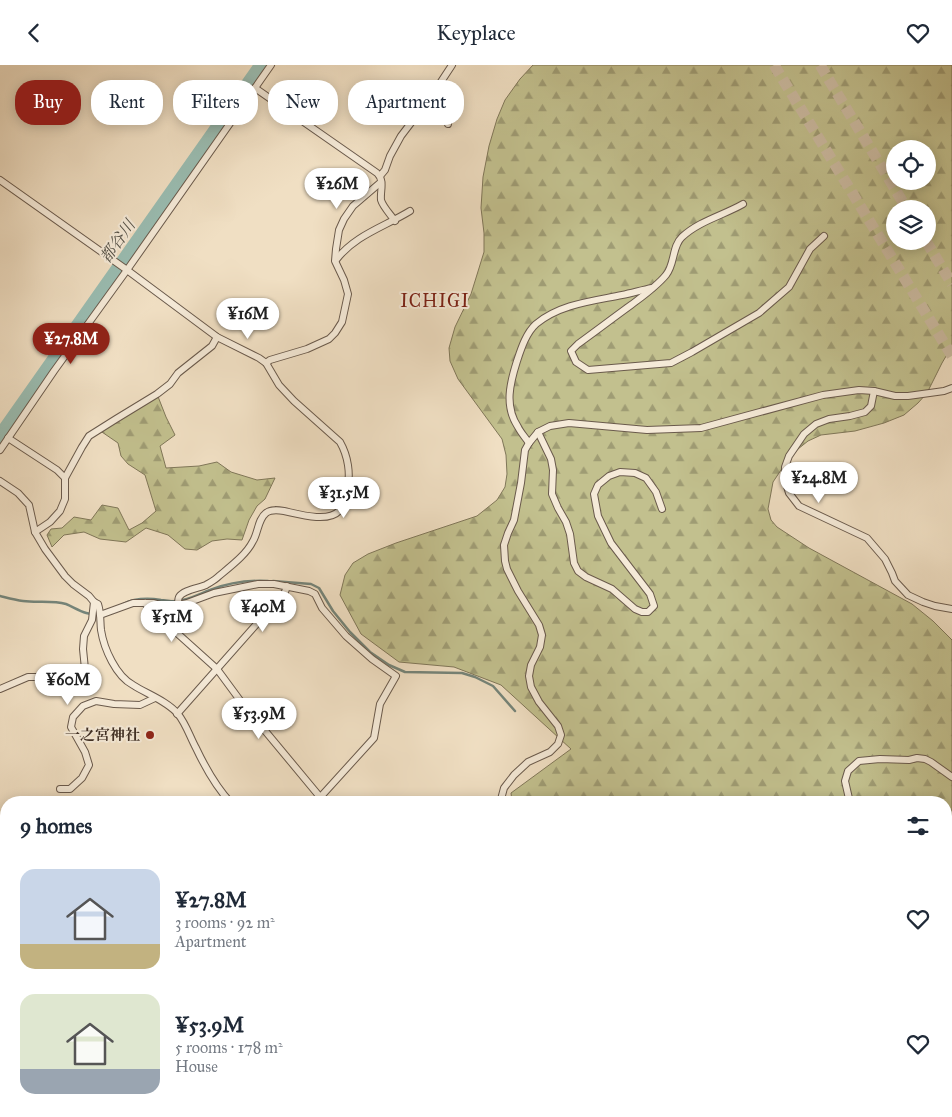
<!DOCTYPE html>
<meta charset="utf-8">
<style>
:root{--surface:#fff;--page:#f2f2f3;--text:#1f2937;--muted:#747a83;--accent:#8f2418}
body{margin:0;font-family:"IM FELL Great Primer","Noto Serif JP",serif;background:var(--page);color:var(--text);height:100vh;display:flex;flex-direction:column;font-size:19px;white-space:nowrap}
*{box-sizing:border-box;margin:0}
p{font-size:16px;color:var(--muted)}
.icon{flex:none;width:28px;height:28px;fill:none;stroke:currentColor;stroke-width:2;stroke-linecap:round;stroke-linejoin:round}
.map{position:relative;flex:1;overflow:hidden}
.panel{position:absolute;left:0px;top:731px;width:952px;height:321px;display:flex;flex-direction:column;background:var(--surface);border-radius:20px 20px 0 0;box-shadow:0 2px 12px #0003}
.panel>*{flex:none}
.top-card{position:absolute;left:15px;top:15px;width:500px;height:45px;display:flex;gap:10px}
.tools{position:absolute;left:886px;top:75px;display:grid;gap:10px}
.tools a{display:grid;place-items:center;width:50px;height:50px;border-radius:50%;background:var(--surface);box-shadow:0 2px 12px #0003;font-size:25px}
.price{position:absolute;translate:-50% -42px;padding:0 11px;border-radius:18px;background:#fff;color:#222;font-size:16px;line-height:32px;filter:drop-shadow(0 1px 2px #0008)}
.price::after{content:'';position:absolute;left:50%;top:30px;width:15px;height:11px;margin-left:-8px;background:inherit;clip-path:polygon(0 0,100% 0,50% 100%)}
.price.on{background:var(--accent);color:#fff}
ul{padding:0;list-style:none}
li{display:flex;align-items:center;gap:15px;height:125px;padding:0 20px}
li span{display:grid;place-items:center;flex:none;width:140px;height:100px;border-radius:15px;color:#555}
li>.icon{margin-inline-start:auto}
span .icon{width:60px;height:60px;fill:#fffc;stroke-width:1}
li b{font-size:21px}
h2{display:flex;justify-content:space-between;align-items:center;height:60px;padding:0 20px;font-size:21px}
.pill{padding:0 18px;border-radius:20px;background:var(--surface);box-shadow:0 2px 12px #0003;font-size:18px;line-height:45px}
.pill.on{background:var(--accent);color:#fff}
header{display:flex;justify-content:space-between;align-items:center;height:65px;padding:0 20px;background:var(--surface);font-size:22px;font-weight:600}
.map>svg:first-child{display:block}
.forest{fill:url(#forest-firs);stroke:#807759;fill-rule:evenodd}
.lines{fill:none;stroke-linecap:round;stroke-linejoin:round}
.stream{stroke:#758479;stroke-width:2.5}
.river{stroke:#9abdb2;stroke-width:15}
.highway-tunnel{stroke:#ccbca3;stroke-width:11;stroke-dasharray:11 5.5;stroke-linecap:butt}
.street-casing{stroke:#6a5a4c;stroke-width:8}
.street{stroke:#f5ead8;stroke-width:6}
.poi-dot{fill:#8f2418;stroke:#f5ead8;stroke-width:2}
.labels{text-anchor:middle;stroke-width:4;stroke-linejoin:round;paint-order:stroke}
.poi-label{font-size:15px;font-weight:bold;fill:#3e2e24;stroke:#f5ead8;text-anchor:end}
.water-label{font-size:16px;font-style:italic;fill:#555248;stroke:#f5ead8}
.quarter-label{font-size:18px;letter-spacing:1px;fill:#7a1f14;stroke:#f5ead8}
</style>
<header><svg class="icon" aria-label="back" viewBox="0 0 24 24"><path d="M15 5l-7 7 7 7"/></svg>Keyplace<svg class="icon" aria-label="heart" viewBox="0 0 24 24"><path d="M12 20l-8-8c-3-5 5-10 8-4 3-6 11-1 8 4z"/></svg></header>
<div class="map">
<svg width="952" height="1052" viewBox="0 0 952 1052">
<defs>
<pattern id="forest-firs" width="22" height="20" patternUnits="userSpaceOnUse" patternTransform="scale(1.25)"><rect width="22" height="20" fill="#c2c08e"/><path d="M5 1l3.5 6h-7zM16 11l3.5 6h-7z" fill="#9f9c74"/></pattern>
</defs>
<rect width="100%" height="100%" fill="#f0dfc3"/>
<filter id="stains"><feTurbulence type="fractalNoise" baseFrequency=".004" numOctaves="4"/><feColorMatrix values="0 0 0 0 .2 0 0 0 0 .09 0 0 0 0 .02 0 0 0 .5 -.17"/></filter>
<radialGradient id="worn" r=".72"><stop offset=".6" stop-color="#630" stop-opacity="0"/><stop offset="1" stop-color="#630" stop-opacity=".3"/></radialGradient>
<g class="forest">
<path d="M533 0H952V281L942 298 927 328 918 338 904 350 884 358 855 366 821 370 808 376 798 384 785 399 773 417 768 444 771 455 777 462 809 483 912 539 933 556 952 575V1052H201L203 1046H946V738L512 737 511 728 571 684 501 620 454 602 399 597 361 569 340 530 345 510 353 498 368 489 396 478 477 451 497 435 505 422 507 409 506 390 502 374 458 314 450 296 449 283 455 262 471 229 484 187V168L481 143 483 112 489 81 497 54 505 35 520 14ZM895 84H928V116H895ZM895 144H928V176H895Z"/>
<polygon points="157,329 166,352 175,370 160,381 166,403 199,401 217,397 231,407 257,415 275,413 265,434 257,441 249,455 242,475 227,474 212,476 197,485 185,484 168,470 146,463 126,477 100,474 84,467 64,470 52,482 47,470 51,464 62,463 74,452 91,455 102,440 118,443 129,465 142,458 156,446 145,410 128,399 121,391 118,378 99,365"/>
<polygon points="80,732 93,733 112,737 63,737 66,735"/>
<polygon points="0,839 6,843 6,918 0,927 6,943 6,1046 80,1046 87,1052 0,1052"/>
</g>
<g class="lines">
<g class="stream">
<polyline points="273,516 311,519 319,523 333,546 350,567 370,587 389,600 405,607 462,608 475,612 493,621 515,646"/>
<path d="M0 531C8 533 15 535 23 536 37 538 52 535 66 539 76 543 88 552 99 548"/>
<path d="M123 539C135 533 148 533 161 535 166 535 172 537 177 536 189 535 199 529 210 525 228 518 249 515 268 516"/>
</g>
<polyline class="river" points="0,372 262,0"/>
<g class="highway-tunnel">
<polyline points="774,0 952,291"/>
<polyline points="820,0 907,144"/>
<polyline points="926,176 952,219"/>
</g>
<g class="street-casing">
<g id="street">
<path d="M255 23 377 108C385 116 380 125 381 135 383 142 391 150 395 156"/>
<polyline points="433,29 450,39 448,59"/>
<polyline points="380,111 385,105 390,91 401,71 433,29 452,0"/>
<path d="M0 115 127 205 217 272 259 293 266 298 279 320 294 336 340 377C348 391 351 409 347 425 346 431 343 440 339 446 328 458 298 449 284 446 278 445 271 444 266 448 258 454 258 468 253 476 246 490 231 501 219 511 215 515 211 517 206 520 199 523 183 525 179 532 178 534 178 538 178 540"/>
<path d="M743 139C724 150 699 156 682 172 672 181 675 199 666 210 656 222 643 231 631 240 613 253 596 266 578 279L571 286 576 297 588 305 671 298 692 287 759 248 789 222 810 184 824 171"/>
<path d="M336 195C355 170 384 162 410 146"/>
<polyline points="266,298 270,295 307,284 329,274 335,268 342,257 348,229 344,215 335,196 336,184 339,165 344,154 353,141 381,117"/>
<polyline points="874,326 871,341 865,347 850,351 829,354 816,359 804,369 789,391 785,402 786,418 789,428 799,441 867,473 885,494 892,508 895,516 908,530 923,537 935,541 952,544"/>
<polyline points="538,367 551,394 553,405 552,429 558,443 566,457 570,469 574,498 578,506 586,512 612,524 635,544 642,547 648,547 654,541 650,529 611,478 598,451 594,429 598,420 609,411 620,407 635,408 646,413 656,427 662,444"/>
<polyline points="8,373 57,405 65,413"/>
<path d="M529 378C525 372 521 368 518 362 504 341 510 318 517 296 521 284 526 268 536 259 560 239 593 236 622 230 632 228 642 225 652 223"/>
<polyline points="0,385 54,306 127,205 271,0"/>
<path d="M0 416 18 428 29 440 35 467 45 484 65 511 73 519 89 531 94 537 98 539C101 548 100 556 101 565 104 584 116 611 133 620 147 629 167 636 178 649 186 659 190 672 196 683 205 702 216 722 231 738"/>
<polyline points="35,467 50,457 60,446 65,434 65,413 82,382 89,371 116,354 157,329 170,319 178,308 212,281 217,272"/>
<polyline points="145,538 148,542 217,604 242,638 320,732"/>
<polyline points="100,550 133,538 154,538 164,541 178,540 187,538 214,528 258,519 274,519 309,526 315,529 322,543 346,571 372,594 396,611 380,639 374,673 315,738"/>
<polyline points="0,624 28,612 37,612 70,617 76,616 81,612 85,604 83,584 84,571 92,555 94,537"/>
<polyline points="177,649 285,527 287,521"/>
<polyline points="60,724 70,724 82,713 89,700 85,687 71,662 73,652 83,641 96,636 114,639 140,640 155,633"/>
<polyline points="500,738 504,723 514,710 528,697 550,687 558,679 561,670 558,661 539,637 531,622 529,611 531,600 540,582 542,570 539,560 518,526 507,504 505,496 504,480 508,468 514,455 521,418 525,385 529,378 538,367 550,361 569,358 647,365 701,363 823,330 859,325 874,326 895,331 908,331 944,326 952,323"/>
<polyline points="850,738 845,716 848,706 859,696 880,694 909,695 917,693 925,694 931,697 952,712"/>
<polyline points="0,837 6,843"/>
<polyline points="946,854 948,859 946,878"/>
<polyline points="946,971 952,967"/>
<polyline points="36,1052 45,1046"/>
<polyline points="758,1052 761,1046"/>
<polyline points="894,1052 904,1046"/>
</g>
</g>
<use href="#street" class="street"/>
</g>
<circle class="poi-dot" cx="150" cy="670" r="5"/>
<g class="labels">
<g class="poi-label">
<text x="140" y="675">一之宮神社</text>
</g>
<g class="water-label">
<text transform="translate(117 176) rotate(-55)" y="6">都谷川</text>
</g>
<g class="quarter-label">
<text x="435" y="242">ICHIGI</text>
</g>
</g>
<rect width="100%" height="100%" filter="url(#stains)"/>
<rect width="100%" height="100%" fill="url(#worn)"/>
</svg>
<div class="tools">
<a><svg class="icon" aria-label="locate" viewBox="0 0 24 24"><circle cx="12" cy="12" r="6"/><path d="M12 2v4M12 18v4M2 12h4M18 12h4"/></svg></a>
<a><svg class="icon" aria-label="layers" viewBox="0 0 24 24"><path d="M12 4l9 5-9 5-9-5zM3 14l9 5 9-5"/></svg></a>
</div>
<b class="price" style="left:337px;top:145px">¥26M</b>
<b class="price" style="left:248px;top:275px">¥16M</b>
<b class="price on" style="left:71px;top:300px">¥27.8M</b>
<b class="price" style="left:819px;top:439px">¥24.8M</b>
<b class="price" style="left:344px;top:454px">¥31.5M</b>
<b class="price" style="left:263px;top:568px">¥40M</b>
<b class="price" style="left:172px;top:578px">¥51M</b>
<b class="price" style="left:68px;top:641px">¥60M</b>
<b class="price" style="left:259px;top:675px">¥53.9M</b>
<div class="top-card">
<a class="pill on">Buy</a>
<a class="pill">Rent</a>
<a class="pill">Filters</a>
<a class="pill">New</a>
<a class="pill">Apartment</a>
</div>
<section class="panel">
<h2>9 homes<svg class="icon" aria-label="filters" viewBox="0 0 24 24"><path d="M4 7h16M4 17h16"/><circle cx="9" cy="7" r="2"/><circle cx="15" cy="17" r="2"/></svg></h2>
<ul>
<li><span style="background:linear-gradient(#c9d6e8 75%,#c2b280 0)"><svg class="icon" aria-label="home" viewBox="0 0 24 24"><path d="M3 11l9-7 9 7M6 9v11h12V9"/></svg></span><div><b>¥27.8M</b><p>3 rooms · 92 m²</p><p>Apartment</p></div><svg class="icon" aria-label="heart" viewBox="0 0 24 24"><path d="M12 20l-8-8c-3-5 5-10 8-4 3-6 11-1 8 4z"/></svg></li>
<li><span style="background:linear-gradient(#dfe7d0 75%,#9aa5b1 0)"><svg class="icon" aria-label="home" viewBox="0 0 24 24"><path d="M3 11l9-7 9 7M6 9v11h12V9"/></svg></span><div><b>¥53.9M</b><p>5 rooms · 178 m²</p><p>House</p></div><svg class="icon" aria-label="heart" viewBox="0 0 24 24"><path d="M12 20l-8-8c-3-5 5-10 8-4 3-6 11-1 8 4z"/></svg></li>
</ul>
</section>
</div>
